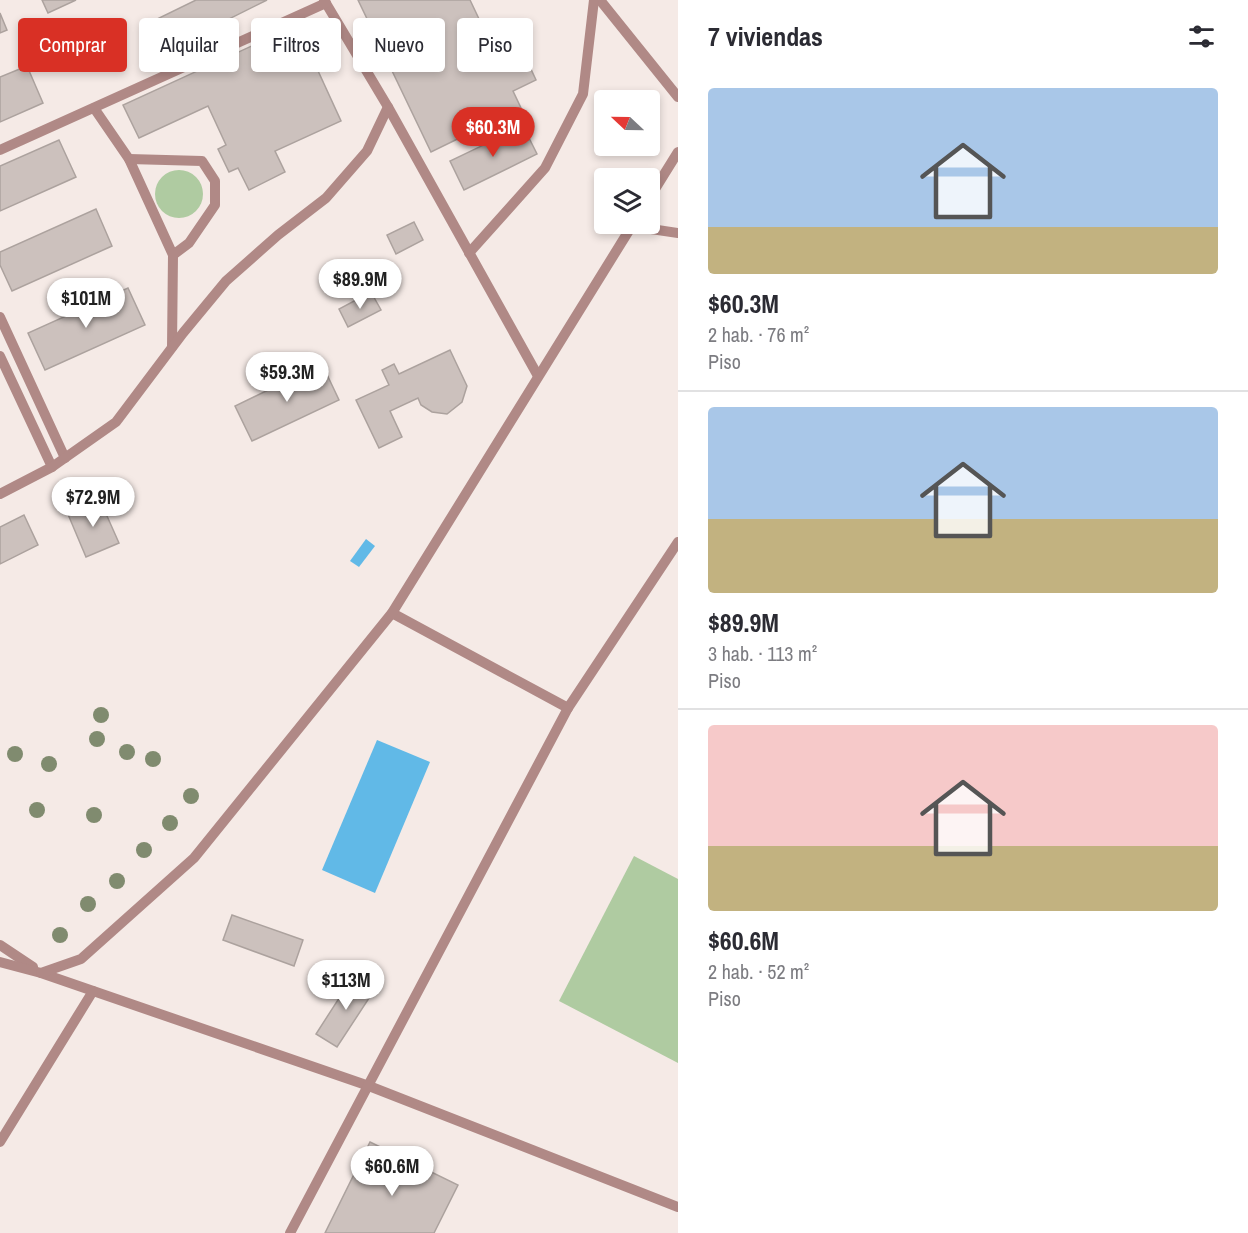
<!DOCTYPE html>
<html lang="es">
<meta charset="utf-8">
<style>
:root{--surface:#fff;--page:#f7f7f7;--text:#2b2b33;--muted:#7c7c81;--line:#e1e1e2;--accent:#d93025}
body{margin:0;font-family:"Archivo Narrow",sans-serif;background:var(--page);color:var(--text);height:100vh;display:flex;flex-direction:column;font-size:22px;white-space:nowrap}
*{box-sizing:border-box;margin:0}
p{font-size:20px;color:var(--muted)}
.icon{flex:none;width:33px;height:33px;fill:none;stroke:currentColor;stroke-width:2;stroke-linecap:round;stroke-linejoin:round}
.map{position:relative;flex:1;overflow:hidden}
.panel{display:flex;flex-direction:column;background:var(--surface);width:570px}
.panel>*{flex:none}
.top-card{position:absolute;left:18px;top:18px;width:570px;height:54px;display:flex;gap:12px}
.needle{width:39px;rotate:292deg}
.controls{position:absolute;left:594px;top:90px;display:grid;gap:12px}
.controls a{display:grid;place-items:center;width:66px;height:66px;border-radius:6px;background:var(--surface);box-shadow:0 3px 9px #0003;font-size:30px}
.price{position:absolute;translate:-50% -51px;padding:0 14px;border-radius:21px;background:#fff;color:#222;font-size:20px;line-height:39px;filter:drop-shadow(0 2px 3px #0008)}
.price::after{content:'';position:absolute;left:50%;top:36px;width:18px;height:14px;margin-left:-9px;background:inherit;clip-path:polygon(0 0,100% 0,50% 100%)}
.price.current{background:var(--accent);color:#fff}
ul{padding:0;list-style:none}
li{display:grid;align-content:center;gap:12px;height:318px;padding:0 30px}
li+li{border-top:2px solid var(--line)}
li span{display:grid;place-items:center;height:186px;border-radius:6px;color:#555}
li>.icon{margin-inline-start:auto}
span .icon{width:108px;height:108px;fill:#fffc;stroke-width:1}
li b{font-size:26px}
h2{display:flex;justify-content:space-between;align-items:center;height:72px;padding:0 30px;font-size:26px}
.pill{padding:0 21px;border-radius:6px;background:var(--surface);box-shadow:0 3px 9px #0003;font-size:21px;line-height:54px}
.pill.current{background:var(--accent);color:#fff}
main{display:flex;flex:1;min-height:0}
.map>svg:first-child{display:block}
.green{fill:#afcba1}
.water{fill:#61b9e7}
.building{fill:#ccc1bd;stroke:#aca29e;stroke-width:1.5}
.lines{fill:none;stroke-linecap:round;stroke-linejoin:round}
.lane{stroke:#b08986;stroke-width:10}
.tree{fill:#808b6f}
</style>
<main>
<div class="map">
<svg width="678" height="1233" viewBox="0 0 678 1233">
<rect width="100%" height="100%" fill="#f5eae6"/>
<g class="green">
<circle cx="179" cy="194" r="24"/>
<polygon points="634,856 678,879 678,1063 559,1001"/>
</g>
<g class="water">
<polygon points="366,539 375,546 359,567 350,561"/>
<polygon points="377,740 430,762 375,893 322,870"/>
</g>
<g class="building">
<polygon points="42,0 76,0 48,13"/>
<polygon points="196,0 267,0 171,48 157,19"/>
<polygon points="358,0 470,0 499,61 522,50 536,80 513,91 521,108 431,152"/>
<polygon points="0,13 7,30 0,33"/>
<polygon points="304,22 314,44 320,40 327,55 314,62 341,121 275,151 285,172 249,190 238,168 229,172 218,149 226,145 208,106 139,138 123,105"/>
<polygon points="27,66 43,103 0,122 0,77"/>
<polygon points="523,126 537,154 464,190 450,161"/>
<polygon points="59,140 76,177 0,211 0,166"/>
<polygon points="96,209 112,246 12,291 0,265 0,252"/>
<polygon points="414,222 423,240 396,254 387,235"/>
<polygon points="128,288 145,325 45,370 28,333"/>
<polygon points="371,292 381,310 348,327 339,309"/>
<polygon points="450,350 467,386 462,402 447,414 432,412 421,405 418,398 390,411 402,437 379,448 356,400 389,385 382,370 394,364 399,374"/>
<polygon points="322,364 339,400 252,441 235,406"/>
<polygon points="99,498 119,543 86,557 67,512"/>
<polygon points="24,515 38,545 0,564 0,527"/>
<polygon points="232,915 303,940 294,966 223,940"/>
<polygon points="354,975 375,989 337,1047 316,1034"/>
<polygon points="370,1142 458,1185 434,1233 325,1233"/>
</g>
<g class="lines">
<g class="lane">
<polyline points="324,0 388,107 538,376"/>
<polyline points="600,0 678,97"/>
<polyline points="94,108 129,159 173,255 172,347"/>
<polyline points="0,150 326,3"/>
<polyline points="129,159 202,161 215,181 215,205 189,243 173,255"/>
<polyline points="650,197 678,152"/>
<polyline points="631,226 678,233"/>
<polyline points="469,253 545,168 583,94 594,0"/>
<polyline points="0,317 65,458"/>
<polyline points="0,356 52,467"/>
<polyline points="0,494 52,467 116,422 183,333 226,281 278,235 326,198 367,151 388,107"/>
<polyline points="392,613 568,708"/>
<polyline points="0,945 33,967"/>
<polyline points="0,962 41,973 369,1086 678,1207"/>
<polyline points="41,973 81,959 194,858 392,613 633,224"/>
<polyline points="0,1142 93,991"/>
<polyline points="290,1233 568,708 678,542"/>
</g>
</g>
<g class="tree">
<circle cx="101" cy="715" r="8"/>
<circle cx="97" cy="739" r="8"/>
<circle cx="127" cy="752" r="8"/>
<circle cx="15" cy="754" r="8"/>
<circle cx="153" cy="759" r="8"/>
<circle cx="49" cy="764" r="8"/>
<circle cx="191" cy="796" r="8"/>
<circle cx="37" cy="810" r="8"/>
<circle cx="94" cy="815" r="8"/>
<circle cx="170" cy="823" r="8"/>
<circle cx="144" cy="850" r="8"/>
<circle cx="117" cy="881" r="8"/>
<circle cx="88" cy="904" r="8"/>
<circle cx="60" cy="935" r="8"/>
</g>
</svg>
<div class="controls">
<a><svg class="needle" viewBox="-14 -14 28 28"><path d="M0-13l5 13h-10z" fill="#e53935"/><path d="M0 13l5-13h-10z" fill="#7c7c81"/></svg></a>
<a><svg class="icon" aria-label="layers" viewBox="0 0 24 24"><path d="M12 4l9 5-9 5-9-5zM3 14l9 5 9-5"/></svg></a>
</div>
<b class="price current" style="left:493px;top:158px">$60.3M</b>
<b class="price" style="left:360px;top:310px">$89.9M</b>
<b class="price" style="left:86px;top:329px">$101M</b>
<b class="price" style="left:287px;top:403px">$59.3M</b>
<b class="price" style="left:93px;top:528px">$72.9M</b>
<b class="price" style="left:346px;top:1011px">$113M</b>
<b class="price" style="left:392px;top:1197px">$60.6M</b>
<div class="top-card">
<a class="pill current">Comprar</a>
<a class="pill">Alquilar</a>
<a class="pill">Filtros</a>
<a class="pill">Nuevo</a>
<a class="pill">Piso</a>
</div>
</div>
<section class="panel">
<h2>7 viviendas<svg class="icon" aria-label="filters" viewBox="0 0 24 24"><path d="M4 7h16M4 17h16"/><circle cx="9" cy="7" r="2"/><circle cx="15" cy="17" r="2"/></svg></h2>
<ul>
<li><span style="background:linear-gradient(#a9c7e8 75%,#c2b280 0)"><svg class="icon" aria-label="home" viewBox="0 0 24 24"><path d="M3 11l9-7 9 7M6 9v11h12V9"/></svg></span><div><b>$60.3M</b><p>2 hab. · 76 m²</p><p>Piso</p></div></li>
<li><span style="background:linear-gradient(#a9c7e8 60%,#c2b280 0)"><svg class="icon" aria-label="home" viewBox="0 0 24 24"><path d="M3 11l9-7 9 7M6 9v11h12V9"/></svg></span><div><b>$89.9M</b><p>3 hab. · 113 m²</p><p>Piso</p></div></li>
<li><span style="background:linear-gradient(#f6c9c9 65%,#c2b280 0)"><svg class="icon" aria-label="home" viewBox="0 0 24 24"><path d="M3 11l9-7 9 7M6 9v11h12V9"/></svg></span><div><b>$60.6M</b><p>2 hab. · 52 m²</p><p>Piso</p></div></li>
</ul>
</section>
</main>
